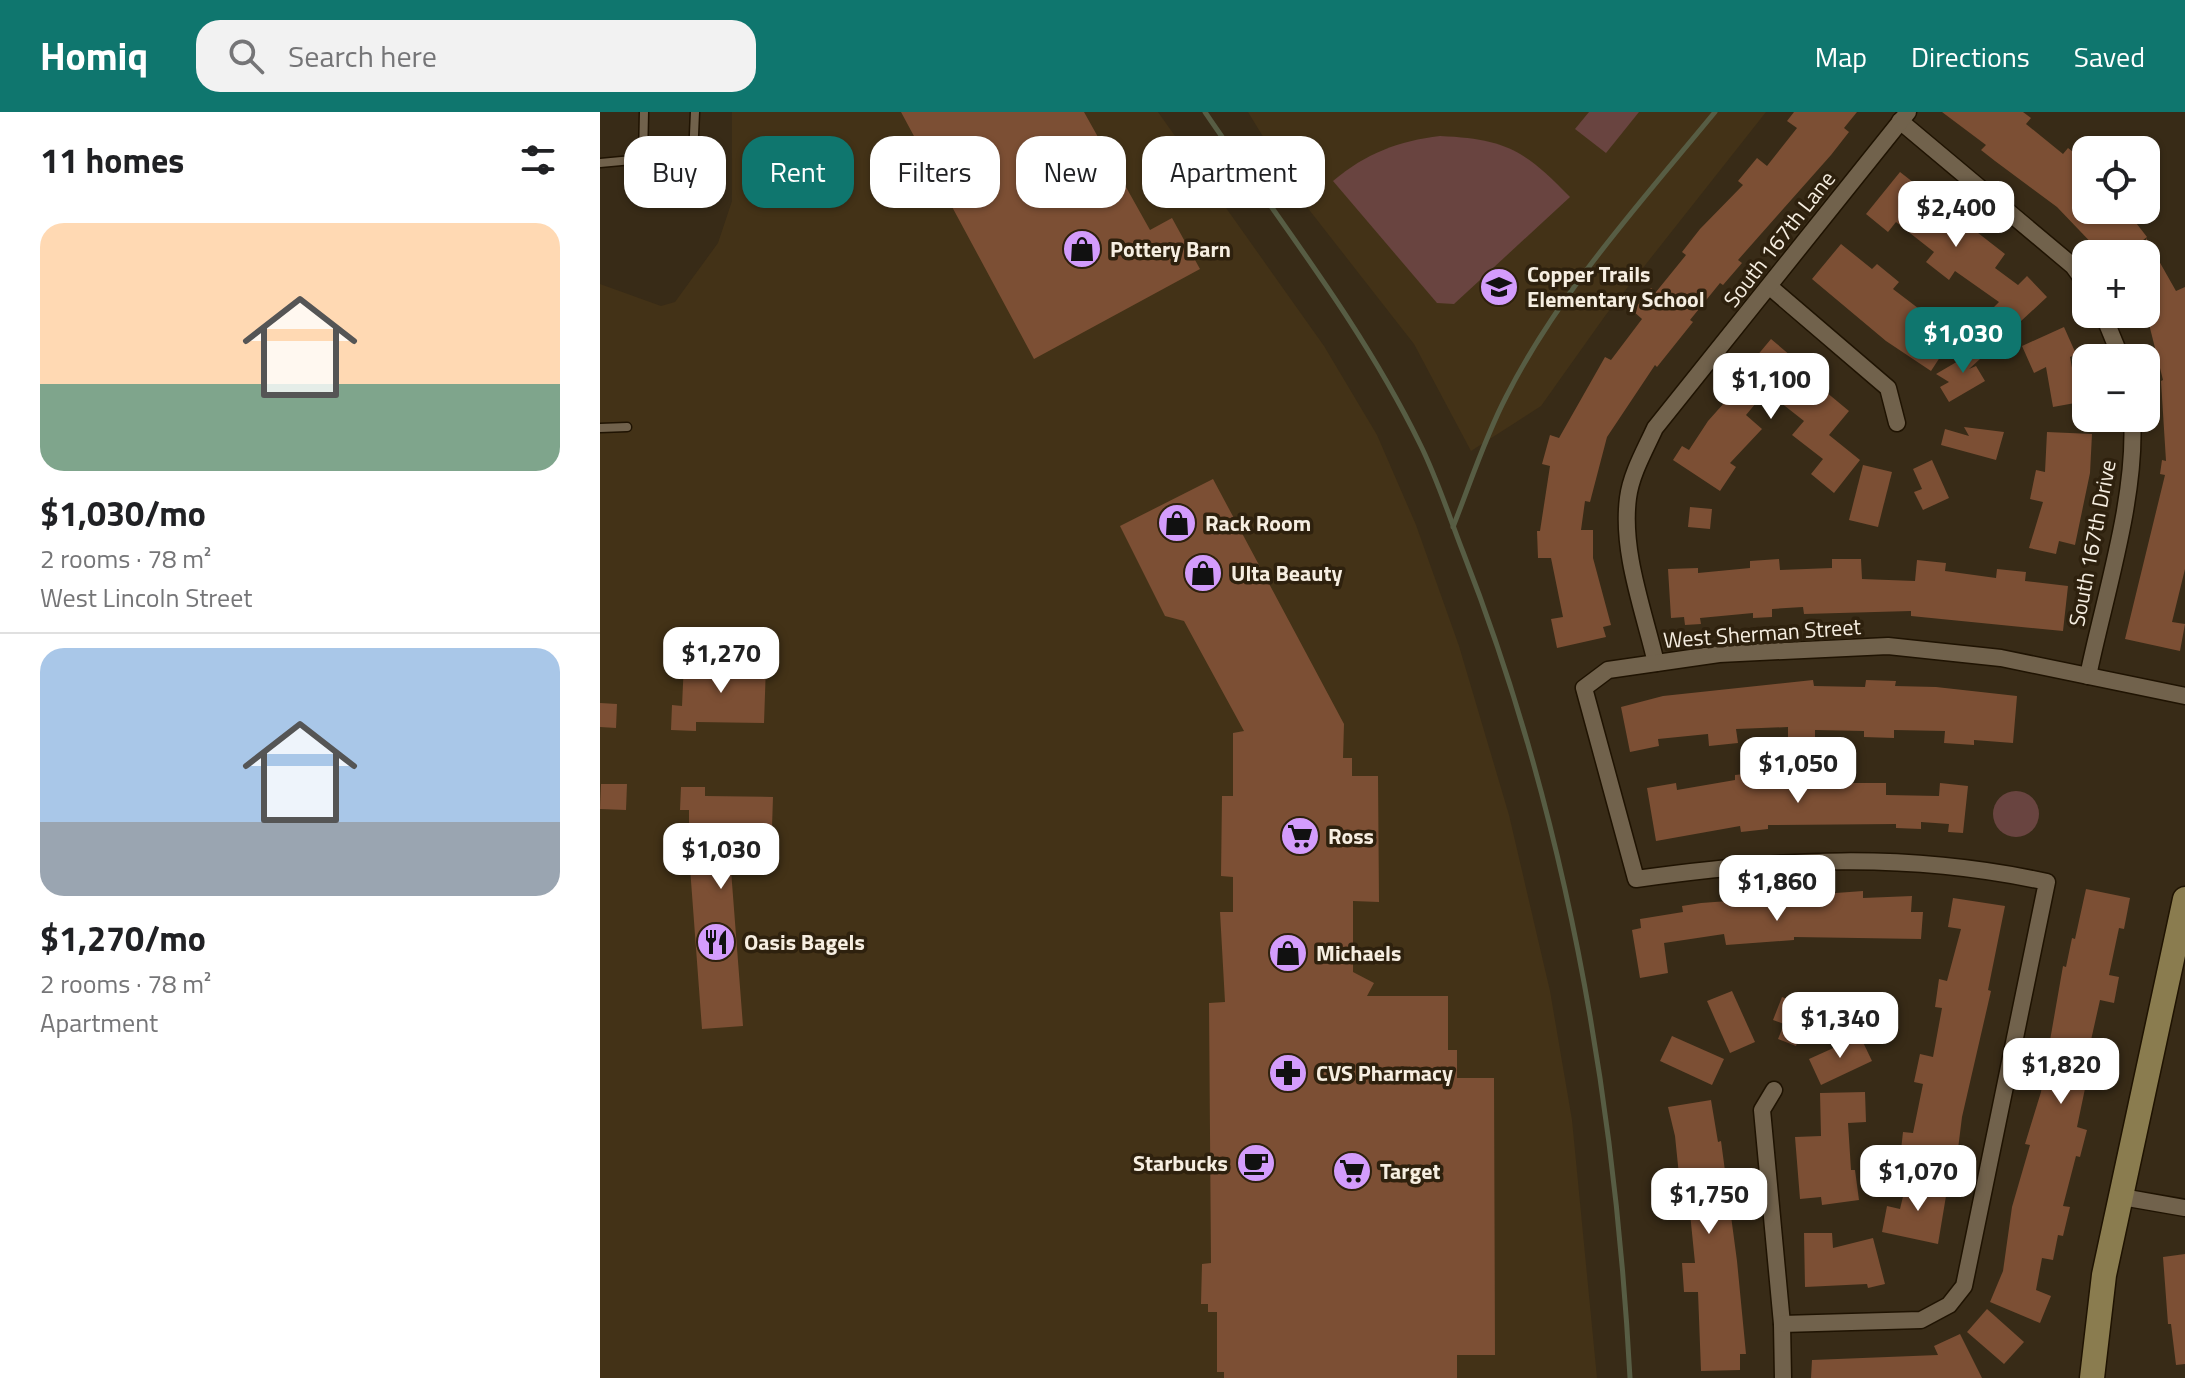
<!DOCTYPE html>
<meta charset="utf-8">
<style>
:root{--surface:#fff;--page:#f2f2f2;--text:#202124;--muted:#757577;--line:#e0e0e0;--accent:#0f766e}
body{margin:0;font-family:"Titillium Web",sans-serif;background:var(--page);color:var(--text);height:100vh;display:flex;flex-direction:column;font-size:30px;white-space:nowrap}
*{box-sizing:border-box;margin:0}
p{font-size:26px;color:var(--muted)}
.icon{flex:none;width:44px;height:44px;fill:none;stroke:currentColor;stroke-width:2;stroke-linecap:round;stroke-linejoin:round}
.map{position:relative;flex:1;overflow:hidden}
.side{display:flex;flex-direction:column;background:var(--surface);width:600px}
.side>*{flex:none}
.hud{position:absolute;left:24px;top:24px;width:760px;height:72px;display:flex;gap:16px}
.buttons{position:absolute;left:1472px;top:24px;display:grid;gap:16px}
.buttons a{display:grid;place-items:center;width:88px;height:88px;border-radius:16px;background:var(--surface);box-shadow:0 2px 6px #0004;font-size:40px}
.price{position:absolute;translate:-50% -68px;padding:0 18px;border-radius:16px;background:#fff;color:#222;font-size:26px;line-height:52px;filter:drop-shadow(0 2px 4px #0008)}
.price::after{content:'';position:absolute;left:50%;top:48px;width:24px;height:18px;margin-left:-12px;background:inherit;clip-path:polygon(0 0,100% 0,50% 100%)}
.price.current{background:var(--accent);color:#fff}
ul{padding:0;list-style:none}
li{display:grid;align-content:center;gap:16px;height:424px;padding:0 40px}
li+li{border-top:2px solid var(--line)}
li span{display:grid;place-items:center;height:248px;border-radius:24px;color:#555}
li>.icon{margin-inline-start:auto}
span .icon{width:144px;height:144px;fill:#fffc;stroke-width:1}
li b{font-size:34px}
h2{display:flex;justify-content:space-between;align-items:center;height:96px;padding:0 40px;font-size:34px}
.tag{padding:0 28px;border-radius:24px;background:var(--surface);box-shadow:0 2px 6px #0004;font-size:28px;line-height:72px}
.tag.current{background:var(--accent);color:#fff}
header{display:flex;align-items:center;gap:48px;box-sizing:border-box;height:112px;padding:0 40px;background:var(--accent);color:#fff}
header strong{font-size:38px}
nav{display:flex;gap:44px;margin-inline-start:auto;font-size:28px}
.search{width:560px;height:72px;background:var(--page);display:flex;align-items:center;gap:20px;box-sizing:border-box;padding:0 28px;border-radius:24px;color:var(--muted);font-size:30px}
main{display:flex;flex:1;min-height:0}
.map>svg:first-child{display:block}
.built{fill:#433217}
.green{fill:#694440}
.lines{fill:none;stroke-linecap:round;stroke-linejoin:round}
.stream{stroke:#575d44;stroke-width:5}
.building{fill:#7c4f34}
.lane-casing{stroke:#1f1302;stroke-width:11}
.street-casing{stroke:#1f1302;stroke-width:19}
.secondary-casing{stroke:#1f1302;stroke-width:27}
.lane{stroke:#71624c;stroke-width:8}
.street{stroke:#71624c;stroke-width:16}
.secondary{stroke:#8a7c4f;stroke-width:24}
.labels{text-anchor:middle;stroke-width:7;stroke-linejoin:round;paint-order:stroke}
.street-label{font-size:22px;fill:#f6eee1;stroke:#2e210e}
.poi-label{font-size:22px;font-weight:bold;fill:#f6eee1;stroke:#2e210e;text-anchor:start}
</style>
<header>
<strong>Homiq</strong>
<div class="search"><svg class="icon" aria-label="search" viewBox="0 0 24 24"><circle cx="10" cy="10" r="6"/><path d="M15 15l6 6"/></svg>Search here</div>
<nav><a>Map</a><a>Directions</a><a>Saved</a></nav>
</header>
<main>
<section class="side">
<h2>11 homes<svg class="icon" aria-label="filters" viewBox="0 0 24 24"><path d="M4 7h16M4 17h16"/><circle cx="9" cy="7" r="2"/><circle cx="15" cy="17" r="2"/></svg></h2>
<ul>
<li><span style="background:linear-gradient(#ffd9b3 65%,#7fa58c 0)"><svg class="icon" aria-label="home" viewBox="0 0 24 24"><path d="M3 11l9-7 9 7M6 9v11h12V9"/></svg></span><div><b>$1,030/mo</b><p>2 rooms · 78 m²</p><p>West Lincoln Street</p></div></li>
<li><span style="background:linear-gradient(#a9c7e8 70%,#9aa5b1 0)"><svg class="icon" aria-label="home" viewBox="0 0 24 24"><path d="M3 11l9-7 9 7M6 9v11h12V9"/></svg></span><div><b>$1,270/mo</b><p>2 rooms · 78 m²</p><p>Apartment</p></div></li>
</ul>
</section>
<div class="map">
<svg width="1585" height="1266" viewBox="0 0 1585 1266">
<rect width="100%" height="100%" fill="#382b17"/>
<g class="built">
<polygon points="132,0 558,0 724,234 777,323 816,413 859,534 909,703 950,879 972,1008 997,1266 0,1266 0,172 61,194 75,190 118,131 132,89"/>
<polygon points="648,0 1166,0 1005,204 941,294 871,339 814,232 703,90"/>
</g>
<g class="green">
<polygon points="989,0 1039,0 1006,41 975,17"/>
<path d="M840 24C905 27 925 38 970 85L854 192 837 191 733 69C766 41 799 29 840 24Z"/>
<circle cx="1416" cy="702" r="23"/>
</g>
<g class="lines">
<g class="stream">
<path d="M605 0C679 109 762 213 820 332 837 366 849 404 863 440 965 701 1015 986 1030 1266"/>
<path d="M853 415C870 372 885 325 906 285 959 180 1041 90 1115 0"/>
</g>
</g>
<g class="building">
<polygon points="301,0 484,0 550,118 572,106 600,157 434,247"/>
<polygon points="1194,0 1257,0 1244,16 1249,20 1231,43 1138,148 1142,151 1123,173 1120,171 1090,208 1093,210 1057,255 1055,253 1007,325 990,390 985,389 981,418 993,418 993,446 1011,513 1003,515 1006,525 957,536 951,507 963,505 951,446 938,446 937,419 940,419 950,354 942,352 950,323 959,326 1005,245 1011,248 1042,207 1033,199 1051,176 1056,180 1086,143 1082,140 1100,117 1143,73 1138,69 1157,46 1167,54 1197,16 1187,9"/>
<polygon points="1342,0 1423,0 1431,6 1426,12 1463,42 1468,36 1486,50 1486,98 1526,98 1547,125 1525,142 1502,142 1457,95 1395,49 1381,38 1386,33"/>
<polygon points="1300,60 1405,142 1395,156 1418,173 1427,164 1447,185 1407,222 1388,201 1399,190 1355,159 1349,168 1326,150 1334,140 1296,110 1288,120 1266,102"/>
<polygon points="1546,126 1576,179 1585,175 1585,457 1572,510 1585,512 1580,539 1525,527 1565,363 1560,362 1562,348 1566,349 1561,269 1563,268 1549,212 1546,214"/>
<polygon points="1241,132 1272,157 1277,152 1299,170 1293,177 1331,206 1334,200 1359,216 1331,259 1286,229 1212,167"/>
<polygon points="1464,215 1476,242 1470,245 1475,272 1486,270 1486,289 1453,295 1446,255 1434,261 1422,234"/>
<polygon points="1171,227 1223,271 1220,275 1249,299 1229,323 1260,348 1234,381 1211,362 1223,347 1192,323 1204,309 1166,279 1146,303 1162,317 1130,351 1136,355 1120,379 1073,348 1082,334 1089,338 1108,309 1141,272 1136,269"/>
<polygon points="1389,231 1392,236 1369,257 1376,254 1385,269 1349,290 1340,275 1349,270 1336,262"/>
<polygon points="1364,315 1404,320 1396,348 1341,333 1345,317 1369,324"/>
<polygon points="1447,320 1492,322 1490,361 1475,433 1459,429 1456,442 1429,436 1443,390 1430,387 1436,358 1445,360"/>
<polygon points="1332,348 1349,386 1323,398 1314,380 1322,377 1313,357"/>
<polygon points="1263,353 1292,360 1278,415 1249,408"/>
<polygon points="613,367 744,612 743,646 752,646 752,664 778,664 779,790 753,789 753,860 774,871 767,884 848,884 848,938 857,938 857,966 894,966 895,1243 857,1243 857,1266 624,1266 624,1260 617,1260 617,1200 608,1200 608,1192 601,1192 602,1152 611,1151 609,891 625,890 620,800 633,800 633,765 621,764 622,684 633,684 633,621 644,619 584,509 565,504 520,414"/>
<polygon points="1090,395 1112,397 1110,417 1088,415"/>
<polygon points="1179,447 1180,458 1232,456 1232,447 1261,447 1262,467 1315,469 1317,448 1346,451 1345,459 1396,466 1397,457 1426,460 1425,469 1468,474 1463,519 1311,504 1311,499 1204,502 1203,495 1172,497 1172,505 1153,506 1153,501 1100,506 1101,512 1085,513 1084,505 1071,506 1068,457 1098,456 1098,461 1150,456 1150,449"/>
<polygon points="84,550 166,553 164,611 96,610 96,619 71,618 72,593 82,594"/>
<polygon points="1213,568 1214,574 1265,575 1266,568 1296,569 1295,574 1336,575 1417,584 1413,631 1374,628 1374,633 1344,631 1345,619 1294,618 1294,626 1264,625 1264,619 1215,618 1215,626 1188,627 1188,615 1136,617 1138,631 1109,634 1108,622 1058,627 1059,634 1030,640 1021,595 1063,584"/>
<polygon points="0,591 17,592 16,616 0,615"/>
<polygon points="1216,658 1245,659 1245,671 1286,671 1286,683 1339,684 1340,671 1368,674 1363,721 1348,720 1349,712 1321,710 1321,717 1296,716 1296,712 1168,713 1168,717 1141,720 1140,714 1056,729 1047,676 1076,671 1077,678 1135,668 1135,663 1162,660 1163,668 1216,667"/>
<polygon points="1,672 27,672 26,698 0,697"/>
<polygon points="81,675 105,675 105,684 173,685 171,746 130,745 143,914 102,917 89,742 89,698 80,698"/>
<polygon points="1486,777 1530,786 1524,817 1519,816 1509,863 1519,865 1514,891 1500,888 1489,937 1502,939 1498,968 1487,967 1477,1015 1487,1018 1480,1045 1476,1044 1463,1094 1470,1095 1463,1124 1458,1123 1453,1148 1442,1146 1436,1178 1451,1184 1440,1211 1390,1190 1403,1159 1412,1095 1430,1033 1425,1032 1441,980 1463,854 1466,855 1472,826 1475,827"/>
<polygon points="1263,779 1263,786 1312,784 1311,800 1323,800 1321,827 1194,825 1194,828 1126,833 1124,822 1064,831 1068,861 1040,866 1032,818 1041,816 1040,807 1083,800 1082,794 1101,791"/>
<polygon points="1353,786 1405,794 1388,878 1391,879 1362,1005 1356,1053 1300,1047 1303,1020 1313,1021 1323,972 1314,970 1320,942 1333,945 1342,896 1335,895 1339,867 1347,869 1361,817 1348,815"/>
<polygon points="1132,879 1155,930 1130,941 1107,889"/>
<polygon points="1182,885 1211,896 1196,934 1178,927 1184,912 1173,908"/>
<polygon points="1072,924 1124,947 1112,973 1060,949"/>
<polygon points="1260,924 1272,949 1221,973 1209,947"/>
<polygon points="1265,980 1266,1010 1248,1011 1251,1058 1255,1058 1259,1088 1222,1093 1221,1085 1200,1087 1195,1025 1221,1024 1220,981"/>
<polygon points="1111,988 1118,1030 1121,1029 1137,1149 1146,1242 1140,1242 1140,1258 1101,1259 1098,1180 1084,1180 1082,1151 1095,1151 1090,1101 1077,1102 1074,1074 1080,1073 1075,1024 1068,995"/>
<polygon points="1307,1068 1347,1078 1338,1132 1282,1120 1287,1094 1300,1097"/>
<polygon points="1204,1121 1232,1121 1233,1136 1273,1126 1285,1172 1268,1176 1267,1172 1205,1175"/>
<polygon points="1585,1142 1585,1252 1576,1253 1571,1212 1568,1212 1563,1145"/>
<polygon points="1387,1197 1424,1230 1404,1252 1367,1220"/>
<polygon points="1360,1222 1382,1266 1211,1266 1212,1248 1338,1243 1334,1234"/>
</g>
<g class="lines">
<g class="lane-casing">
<g id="lane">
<polyline points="43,47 93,45 95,0"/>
<polyline points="0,51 43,47 44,0"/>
<polyline points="0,316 27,315"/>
</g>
</g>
<g class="street-casing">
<g id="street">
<polyline points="1300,9 1473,154 1486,172"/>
<polyline points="1170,175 1288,276 1297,311"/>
<polyline points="1503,202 1521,246"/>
<path d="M1056 551C1044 499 1021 440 1028 386 1031 362 1045 338 1055 316L1308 0"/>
<path d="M1488 564C1504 486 1537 385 1532 306"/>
<polyline points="1174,978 1162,998 1182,1212 1183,1266"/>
<polyline points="1522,1085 1585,1096"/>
<path d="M1182 1212 1321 1208 1349 1193 1364 1174 1447 770C1303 739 1180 747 1036 767L984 576 1008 558 1119 542 1288 534 1401 546 1585 584"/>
</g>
</g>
<g class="secondary-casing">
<polyline id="secondary" points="1492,1266 1504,1163 1585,787"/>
</g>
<use href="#lane" class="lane"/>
<use href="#street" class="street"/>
<use href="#secondary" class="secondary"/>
</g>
<defs>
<g id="shop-disc" transform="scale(2)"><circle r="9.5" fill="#d39cfc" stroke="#2e210e"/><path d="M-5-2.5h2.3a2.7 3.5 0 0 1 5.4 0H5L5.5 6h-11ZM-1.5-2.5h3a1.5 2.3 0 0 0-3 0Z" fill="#111"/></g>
<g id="school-disc" transform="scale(2)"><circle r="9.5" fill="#d39cfc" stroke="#2e210e"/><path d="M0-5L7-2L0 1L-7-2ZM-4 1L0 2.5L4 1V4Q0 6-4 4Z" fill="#111"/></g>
<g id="supermarket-disc" transform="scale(2)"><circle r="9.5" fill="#d39cfc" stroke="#2e210e"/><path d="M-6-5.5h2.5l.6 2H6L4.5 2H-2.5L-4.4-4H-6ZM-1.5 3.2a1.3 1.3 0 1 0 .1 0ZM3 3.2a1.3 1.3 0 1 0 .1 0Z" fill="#111"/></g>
<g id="restaurant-disc" transform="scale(2)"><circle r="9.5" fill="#d39cfc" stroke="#2e210e"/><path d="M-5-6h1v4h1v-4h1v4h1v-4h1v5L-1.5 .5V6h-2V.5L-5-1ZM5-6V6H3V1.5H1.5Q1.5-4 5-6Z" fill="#111"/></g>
<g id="pharmacy-disc" transform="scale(2)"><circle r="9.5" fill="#d39cfc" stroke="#2e210e"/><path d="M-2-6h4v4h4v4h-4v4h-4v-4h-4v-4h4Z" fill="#111"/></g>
<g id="cafe-disc" transform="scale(2)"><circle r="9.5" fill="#d39cfc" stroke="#2e210e"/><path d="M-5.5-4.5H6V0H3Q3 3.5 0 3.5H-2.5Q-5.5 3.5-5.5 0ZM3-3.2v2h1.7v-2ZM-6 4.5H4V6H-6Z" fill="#111"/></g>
</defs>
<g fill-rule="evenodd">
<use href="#shop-disc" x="482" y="137"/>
<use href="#school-disc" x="899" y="175"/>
<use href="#shop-disc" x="577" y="411"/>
<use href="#shop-disc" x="603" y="461"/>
<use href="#supermarket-disc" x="700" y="724"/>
<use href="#restaurant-disc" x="116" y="830"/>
<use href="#shop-disc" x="688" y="841"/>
<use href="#pharmacy-disc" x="688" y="961"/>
<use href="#cafe-disc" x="656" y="1051"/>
<use href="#supermarket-disc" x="752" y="1059"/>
</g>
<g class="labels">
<g class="street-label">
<text transform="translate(1179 127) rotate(-52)" y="8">South 167th Lane</text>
<text transform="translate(1492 431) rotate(-79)" y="8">South 167th Drive</text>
<text transform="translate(1162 521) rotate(-4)" y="8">West Sherman Street</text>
</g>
<g class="poi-label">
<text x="510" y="145">Pottery Barn</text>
<text x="927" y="170">Copper Trails<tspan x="927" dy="25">Elementary School</tspan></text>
<text x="605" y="419">Rack Room</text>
<text x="631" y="469">Ulta Beauty</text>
<text x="728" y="732">Ross</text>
<text x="144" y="838">Oasis Bagels</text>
<text x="716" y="849">Michaels</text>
<text x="716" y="969">CVS Pharmacy</text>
<text x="628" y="1059" text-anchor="end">Starbucks</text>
<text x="780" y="1067">Target</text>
</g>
</g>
</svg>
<div class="buttons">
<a><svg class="icon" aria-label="locate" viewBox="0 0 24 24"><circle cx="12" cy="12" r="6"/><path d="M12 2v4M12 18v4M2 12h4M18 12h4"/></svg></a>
<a>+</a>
<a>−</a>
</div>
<b class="price" style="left:1356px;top:137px">$2,400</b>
<b class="price current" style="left:1363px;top:263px">$1,030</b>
<b class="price" style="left:1171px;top:309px">$1,100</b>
<b class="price" style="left:121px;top:583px">$1,270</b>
<b class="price" style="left:1198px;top:693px">$1,050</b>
<b class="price" style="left:121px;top:779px">$1,030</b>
<b class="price" style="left:1177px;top:811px">$1,860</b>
<b class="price" style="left:1240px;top:948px">$1,340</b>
<b class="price" style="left:1461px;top:994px">$1,820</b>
<b class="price" style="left:1318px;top:1101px">$1,070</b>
<b class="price" style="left:1109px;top:1124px">$1,750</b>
<div class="hud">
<a class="tag">Buy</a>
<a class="tag current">Rent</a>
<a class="tag">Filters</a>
<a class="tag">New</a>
<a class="tag">Apartment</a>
</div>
</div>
</main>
